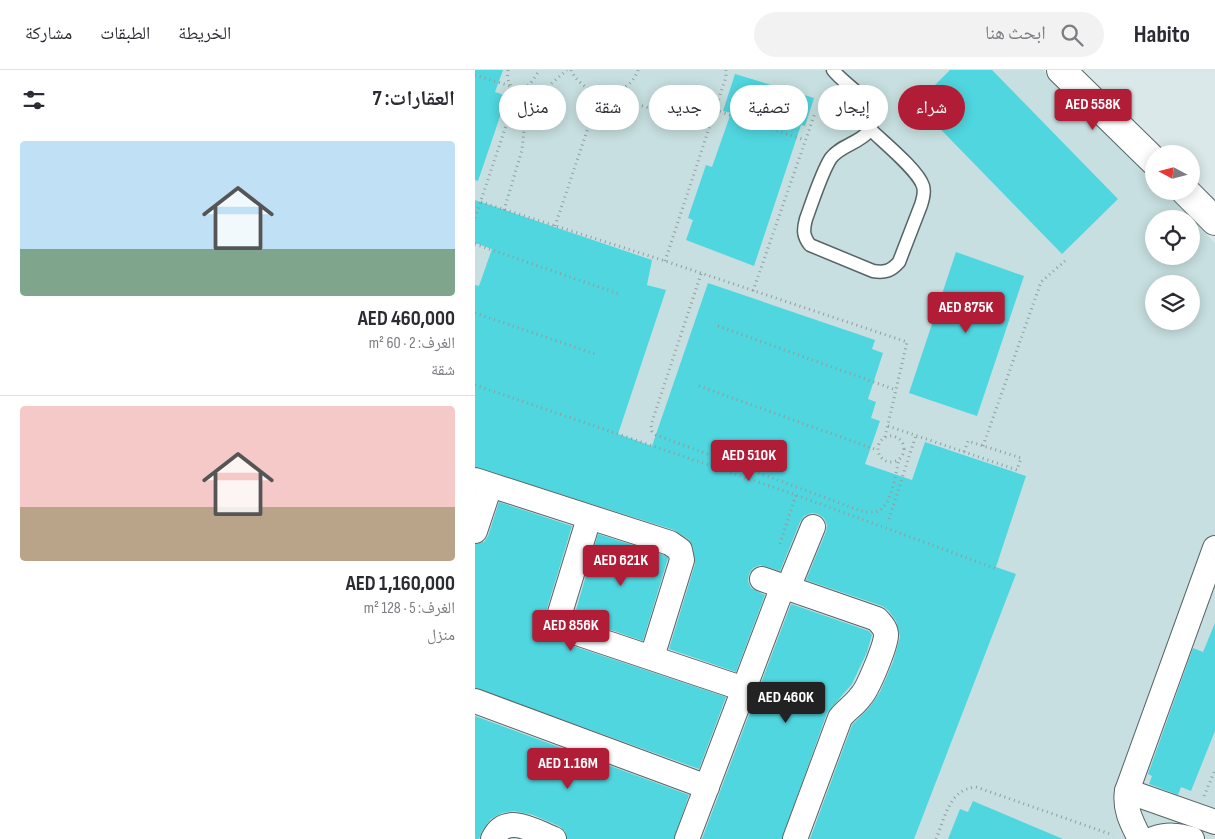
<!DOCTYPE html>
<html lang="ar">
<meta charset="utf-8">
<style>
:root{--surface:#fff;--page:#f2f2f3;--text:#2b2b33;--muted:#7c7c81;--line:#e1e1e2;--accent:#b11d37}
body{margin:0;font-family:"Sofia Sans Condensed","Noto Naskh Arabic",sans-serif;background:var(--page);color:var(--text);direction:rtl;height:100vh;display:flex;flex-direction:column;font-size:19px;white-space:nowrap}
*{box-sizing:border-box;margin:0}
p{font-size:16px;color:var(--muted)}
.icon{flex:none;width:28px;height:28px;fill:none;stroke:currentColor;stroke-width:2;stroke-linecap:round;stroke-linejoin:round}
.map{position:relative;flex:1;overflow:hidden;direction:ltr}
.details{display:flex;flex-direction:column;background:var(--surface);width:475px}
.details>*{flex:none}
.banner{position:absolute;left:15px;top:15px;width:475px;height:45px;direction:rtl;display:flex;gap:10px}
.needle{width:32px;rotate:277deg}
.controls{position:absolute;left:670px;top:75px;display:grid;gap:10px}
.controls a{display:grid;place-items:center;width:55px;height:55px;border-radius:50%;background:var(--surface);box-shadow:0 2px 12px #0003;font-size:25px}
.price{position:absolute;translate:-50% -42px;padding:0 11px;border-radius:5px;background:var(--accent);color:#fff;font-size:16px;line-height:32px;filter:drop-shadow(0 1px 2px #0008)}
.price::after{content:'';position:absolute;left:50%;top:30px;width:15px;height:11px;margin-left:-8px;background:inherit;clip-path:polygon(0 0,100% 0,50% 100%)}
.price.selected{background:#222;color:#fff}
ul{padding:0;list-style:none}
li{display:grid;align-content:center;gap:10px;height:265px;padding:0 20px}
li+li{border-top:1px solid var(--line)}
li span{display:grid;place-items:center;height:155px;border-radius:5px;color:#555}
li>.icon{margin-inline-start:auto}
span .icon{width:90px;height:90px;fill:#fffc;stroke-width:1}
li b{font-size:21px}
h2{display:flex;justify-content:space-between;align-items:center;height:60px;padding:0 20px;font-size:21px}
.chip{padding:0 18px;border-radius:22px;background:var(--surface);box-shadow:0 2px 12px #0003;font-size:18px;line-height:45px}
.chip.selected{background:var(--accent);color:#fff}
header{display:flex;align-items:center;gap:30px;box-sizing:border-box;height:70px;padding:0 25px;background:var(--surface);border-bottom:1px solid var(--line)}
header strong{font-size:24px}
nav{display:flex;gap:28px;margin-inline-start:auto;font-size:18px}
.search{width:350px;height:45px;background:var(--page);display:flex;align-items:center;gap:12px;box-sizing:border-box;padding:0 18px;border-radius:28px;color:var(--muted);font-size:19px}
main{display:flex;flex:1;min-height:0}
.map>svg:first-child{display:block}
.built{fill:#c7dfe0;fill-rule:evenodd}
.building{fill:#50d6df}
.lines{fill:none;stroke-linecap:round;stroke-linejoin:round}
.service-casing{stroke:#586465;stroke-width:15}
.minor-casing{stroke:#586465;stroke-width:26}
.tertiary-casing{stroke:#586465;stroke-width:30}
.path{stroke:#929d9d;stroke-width:3;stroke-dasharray:1 4;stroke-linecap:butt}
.service{stroke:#fff;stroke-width:12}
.minor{stroke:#fff;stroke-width:24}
.tertiary{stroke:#fff;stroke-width:28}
</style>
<header>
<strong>Habito</strong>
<div class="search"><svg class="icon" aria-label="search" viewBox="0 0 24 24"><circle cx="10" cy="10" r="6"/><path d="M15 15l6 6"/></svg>ابحث هنا</div>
<nav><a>الخريطة</a><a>الطبقات</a><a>مشاركة</a></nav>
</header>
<main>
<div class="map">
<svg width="740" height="769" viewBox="0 0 740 769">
<rect width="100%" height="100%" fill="#dae8e9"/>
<path class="built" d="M0 0H568L679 111V121H689L740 173V769H0ZM679 149H716V186H679ZM679 214H716V251H679Z"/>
<g class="building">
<polygon points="0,0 28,0 20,22 32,26 3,111 0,110"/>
<polygon points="475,0 517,0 643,129 587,184 441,34"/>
<polygon points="260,4 339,28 330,56 326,55 279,196 211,170 218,150 213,148 231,95 237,97 256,43 248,41"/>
<polygon points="0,130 177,190 172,215 191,220 143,364 177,376 233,213 400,270 397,279 408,283 393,329 401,332 396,348 405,351 390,394 437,410 450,372 551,406 521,497 541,504 439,769 335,769 377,655 394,638 405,622 418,592 425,567 421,551 413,540 407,536 331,510 351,462 352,455 349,448 343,444 337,443 329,446 325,452 305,501 285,495 278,498 274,504 273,511 276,518 290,525 261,602 194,579 220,494 218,477 213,469 199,460 0,397 0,215 4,216 17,179 0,173"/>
<polygon points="481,182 549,206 502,346 434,323"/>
<polygon points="24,432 97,456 71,542 71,550 74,560 80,568 92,574 251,627 224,699 0,618 0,474 9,472 13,466"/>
<polygon points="123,464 189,485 193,488 168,571 99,547"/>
<polygon points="316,534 394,561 397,565 392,582 377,614 352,643 307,769 227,769"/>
<polygon points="740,553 740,661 716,721 706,717 703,725 674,714 677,706 673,704 718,578 728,582"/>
<polygon points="0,646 214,725 199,769 92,769 90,761 84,756 58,745 39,741 27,743 16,749 7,761 4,769 0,769"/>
<polygon points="498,731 588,769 473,769 485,739 493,742"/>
</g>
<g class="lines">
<g class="service-casing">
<path id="service" d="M358 0C368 13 390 25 395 39 406 72 369 70 356 88 347 101 337 133 331 149 328 160 328 166 335 175L398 201C410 203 416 201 424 192L446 135C448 129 450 122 448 116 443 100 408 72 395 59"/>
</g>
<g class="minor-casing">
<g id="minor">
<polyline points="0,410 195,473 205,480 207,490 177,587"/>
<polyline points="114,448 84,546 87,556 96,561 269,619"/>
<polyline points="0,461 15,416"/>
<path d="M287 509 402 549C406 554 411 558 411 565 411 575 393 619 386 626 380 635 371 640 365 648L320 769"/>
<polyline points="313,518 338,457"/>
<polyline points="0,631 232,717"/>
<polyline points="652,721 740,752"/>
<path d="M18 769C31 742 59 761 79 769"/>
<polyline points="212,769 308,516"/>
<path d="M665 769C657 753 649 739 652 721L740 478"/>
<path d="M678 769C692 764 703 765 717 769"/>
</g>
</g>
<g class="tertiary-casing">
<g id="tertiary">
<polyline points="586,0 679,91"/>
<polyline points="710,121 740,151"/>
</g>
</g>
<g class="path">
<path d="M33 0C31 10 36 24 49 18 56 15 60 6 65 0"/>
<path d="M96 0C110 29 151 32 163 0"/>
<polyline points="0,5 35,16"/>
<polyline points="129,23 233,58"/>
<polyline points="240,40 330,70"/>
<polyline points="6,132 190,191 432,272 410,367"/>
<polyline points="29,140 47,80 51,40 56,31 92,0"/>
<polyline points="0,148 43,20"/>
<polyline points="80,156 117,46 119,30 118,21"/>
<polyline points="0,174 144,224"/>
<polyline points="190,191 251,7 251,0"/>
<path d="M226 204 176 355 177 361 181 365 389 442C395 442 400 443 405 440 417 433 421 402 424 389"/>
<polyline points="278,221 340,43"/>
<polyline points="0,243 120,284"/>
<polyline points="243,256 421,320"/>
<polyline points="0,315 321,425 522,499"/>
<polyline points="224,316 402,380"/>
<polyline points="413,356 542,400 546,388 493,371 489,382"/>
<circle cx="416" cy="379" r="13"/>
<polyline points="508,376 566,212 590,191"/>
<polyline points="414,449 441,365"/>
<polyline points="305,474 321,425"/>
<polyline points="729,726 740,700"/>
<path d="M461 769C470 748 474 719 501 717L638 765"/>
</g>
<use href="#service" class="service"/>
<use href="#minor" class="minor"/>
<use href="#tertiary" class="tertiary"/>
</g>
</svg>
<div class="controls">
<a><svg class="needle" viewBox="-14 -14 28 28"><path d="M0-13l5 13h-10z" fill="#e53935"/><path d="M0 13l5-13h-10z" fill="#7c7c81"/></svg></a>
<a><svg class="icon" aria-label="locate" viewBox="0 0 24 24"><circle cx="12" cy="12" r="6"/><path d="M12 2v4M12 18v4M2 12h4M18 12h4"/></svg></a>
<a><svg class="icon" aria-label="layers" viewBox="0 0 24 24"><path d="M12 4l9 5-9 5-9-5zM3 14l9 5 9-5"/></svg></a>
</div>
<b class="price" style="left:618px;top:61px">AED 558K</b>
<b class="price" style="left:491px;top:264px">AED 875K</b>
<b class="price" style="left:274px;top:412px">AED 510K</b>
<b class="price" style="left:146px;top:517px">AED 621K</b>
<b class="price" style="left:96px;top:582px">AED 856K</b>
<b class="price selected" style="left:311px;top:654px">AED 460K</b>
<b class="price" style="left:93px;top:720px">AED 1.16M</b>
<div class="banner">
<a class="chip selected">شراء</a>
<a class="chip">إيجار</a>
<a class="chip">تصفية</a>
<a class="chip">جديد</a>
<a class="chip">شقة</a>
<a class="chip">منزل</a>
</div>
</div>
<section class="details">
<h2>العقارات: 7<svg class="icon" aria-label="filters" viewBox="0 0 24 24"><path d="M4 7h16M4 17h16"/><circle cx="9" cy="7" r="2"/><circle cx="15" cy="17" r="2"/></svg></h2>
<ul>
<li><span style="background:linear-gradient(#bfe0f5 70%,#7fa58c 0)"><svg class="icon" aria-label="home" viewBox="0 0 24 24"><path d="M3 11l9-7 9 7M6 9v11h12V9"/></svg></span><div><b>AED 460,000</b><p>الغرف: 2 · 60 m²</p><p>شقة</p></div></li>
<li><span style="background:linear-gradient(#f6c9c9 65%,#b9a48a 0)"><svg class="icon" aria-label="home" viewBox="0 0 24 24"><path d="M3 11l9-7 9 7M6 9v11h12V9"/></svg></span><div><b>AED 1,160,000</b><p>الغرف: 5 · 128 m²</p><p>منزل</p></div></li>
</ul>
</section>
</main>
